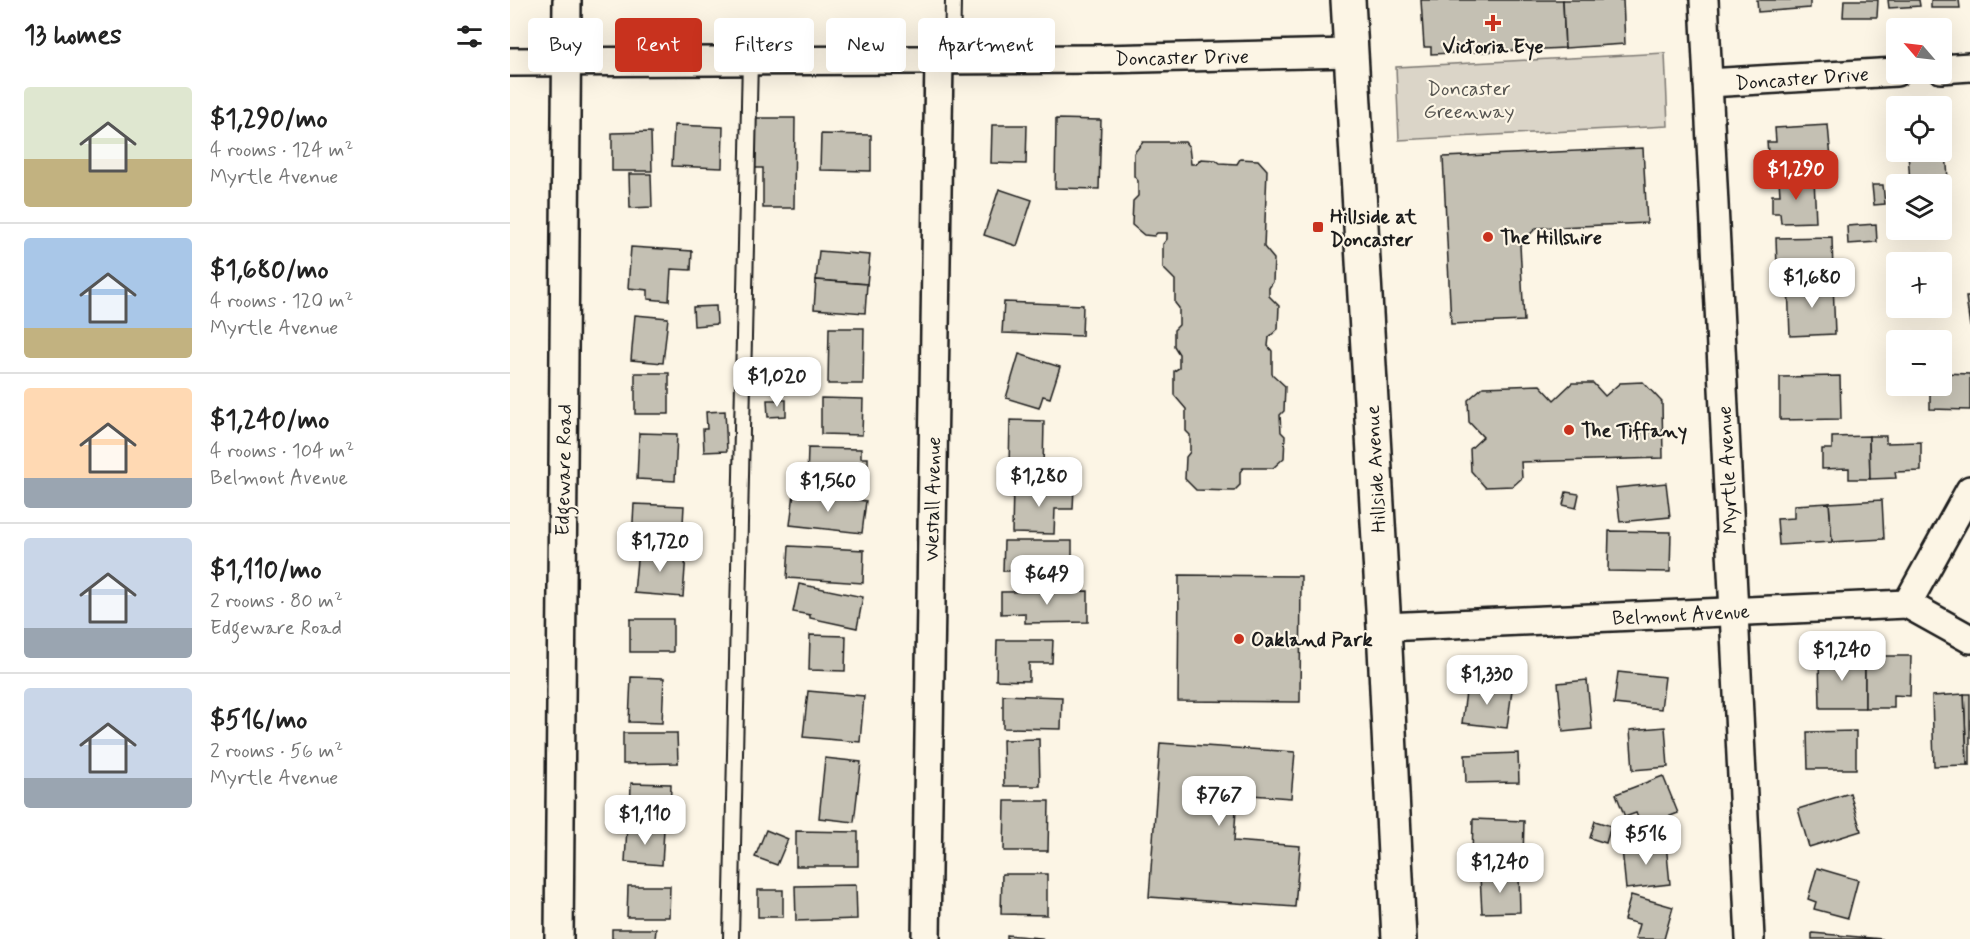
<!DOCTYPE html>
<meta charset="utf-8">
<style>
:root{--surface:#fff;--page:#f2f2f2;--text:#222;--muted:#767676;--line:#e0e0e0;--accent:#c8321e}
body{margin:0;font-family:Mynerve,sans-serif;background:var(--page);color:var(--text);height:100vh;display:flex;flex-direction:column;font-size:22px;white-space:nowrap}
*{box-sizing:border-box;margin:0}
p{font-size:20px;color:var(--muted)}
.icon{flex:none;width:33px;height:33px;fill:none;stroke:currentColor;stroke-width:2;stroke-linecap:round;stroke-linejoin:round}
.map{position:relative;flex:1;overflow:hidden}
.details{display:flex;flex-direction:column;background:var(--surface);width:510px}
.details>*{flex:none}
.banner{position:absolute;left:18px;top:18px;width:570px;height:54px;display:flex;gap:12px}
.needle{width:39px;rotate:298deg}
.fabs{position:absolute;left:1376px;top:18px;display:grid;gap:12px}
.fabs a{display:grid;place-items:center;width:66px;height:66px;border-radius:6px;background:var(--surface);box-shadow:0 6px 24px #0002;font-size:30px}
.price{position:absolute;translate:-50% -51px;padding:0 14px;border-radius:12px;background:#fff;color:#222;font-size:20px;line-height:39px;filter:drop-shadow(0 2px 3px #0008)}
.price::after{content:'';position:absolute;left:50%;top:36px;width:18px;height:14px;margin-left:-9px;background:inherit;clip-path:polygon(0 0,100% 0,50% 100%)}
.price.on{background:var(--accent);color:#fff}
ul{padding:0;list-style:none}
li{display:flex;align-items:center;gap:18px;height:150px;padding:0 24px}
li+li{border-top:2px solid var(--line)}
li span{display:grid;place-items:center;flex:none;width:168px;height:120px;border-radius:6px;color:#555}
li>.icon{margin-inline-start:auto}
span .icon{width:72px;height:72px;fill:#fffc;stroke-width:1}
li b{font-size:26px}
h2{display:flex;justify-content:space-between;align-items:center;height:72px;padding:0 24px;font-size:26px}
.chip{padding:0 21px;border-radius:6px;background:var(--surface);box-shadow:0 6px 24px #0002;font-size:21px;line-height:54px}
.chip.on{background:var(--accent);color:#fff}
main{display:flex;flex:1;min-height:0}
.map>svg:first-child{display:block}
.green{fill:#dbd5c8;stroke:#7c7872;stroke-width:1.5}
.building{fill:#c4c0b3;stroke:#1c1c1c;stroke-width:1.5}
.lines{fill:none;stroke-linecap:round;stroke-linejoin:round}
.lane-casing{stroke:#1c1c1c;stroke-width:18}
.street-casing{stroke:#1c1c1c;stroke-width:32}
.secondary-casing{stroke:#1c1c1c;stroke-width:38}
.lane{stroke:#fcf5e5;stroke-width:14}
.street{stroke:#fcf5e5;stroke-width:27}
.secondary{stroke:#fcf5e5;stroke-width:33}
.poi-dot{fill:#c8321e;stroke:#fcf5e5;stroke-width:2}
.labels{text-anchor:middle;stroke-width:4.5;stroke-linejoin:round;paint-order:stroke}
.poi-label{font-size:20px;font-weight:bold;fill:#1c1c1c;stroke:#fcf5e5;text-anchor:start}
.street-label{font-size:20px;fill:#1c1c1c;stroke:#fcf5e5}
.park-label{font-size:20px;fill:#555450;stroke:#fcf5e5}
</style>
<main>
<section class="details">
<h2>13 homes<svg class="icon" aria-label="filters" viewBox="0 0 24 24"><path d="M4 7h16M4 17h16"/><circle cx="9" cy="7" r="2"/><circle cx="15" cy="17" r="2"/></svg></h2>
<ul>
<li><span style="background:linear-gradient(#dfe7d0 60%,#c2b280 0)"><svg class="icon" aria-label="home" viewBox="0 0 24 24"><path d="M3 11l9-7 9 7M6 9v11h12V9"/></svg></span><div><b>$1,290/mo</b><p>4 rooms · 124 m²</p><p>Myrtle Avenue</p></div></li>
<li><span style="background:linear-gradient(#a9c7e8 75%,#c2b280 0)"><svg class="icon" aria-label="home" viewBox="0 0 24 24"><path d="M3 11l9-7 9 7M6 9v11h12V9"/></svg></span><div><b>$1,680/mo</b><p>4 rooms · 120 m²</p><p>Myrtle Avenue</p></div></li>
<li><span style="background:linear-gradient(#ffd9b3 75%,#9aa5b1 0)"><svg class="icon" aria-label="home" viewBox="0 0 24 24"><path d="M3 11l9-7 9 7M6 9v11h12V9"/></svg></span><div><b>$1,240/mo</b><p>4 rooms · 104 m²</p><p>Belmont Avenue</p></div></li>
<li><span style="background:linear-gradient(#c9d6e8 75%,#9aa5b1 0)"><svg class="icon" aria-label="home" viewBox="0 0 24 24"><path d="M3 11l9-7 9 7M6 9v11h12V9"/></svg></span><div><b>$1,110/mo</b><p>2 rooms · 80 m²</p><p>Edgeware Road</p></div></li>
<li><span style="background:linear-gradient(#c9d6e8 75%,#9aa5b1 0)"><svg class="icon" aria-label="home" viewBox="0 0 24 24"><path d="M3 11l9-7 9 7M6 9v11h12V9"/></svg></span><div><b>$516/mo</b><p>2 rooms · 56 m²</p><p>Myrtle Avenue</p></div></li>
</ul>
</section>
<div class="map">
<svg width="1460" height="939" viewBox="0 0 1460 939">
<rect width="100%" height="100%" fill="#fcf5e5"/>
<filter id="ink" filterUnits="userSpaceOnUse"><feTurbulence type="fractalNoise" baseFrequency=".0167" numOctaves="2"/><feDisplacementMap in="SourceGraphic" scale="12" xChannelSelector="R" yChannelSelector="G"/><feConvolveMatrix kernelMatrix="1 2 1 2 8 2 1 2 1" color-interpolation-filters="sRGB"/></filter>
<g filter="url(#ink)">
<polygon class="green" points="1155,53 1158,126 889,140 886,67"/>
<g class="building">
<polygon points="911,0 1053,0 1055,48 921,54 921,47 914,47"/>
<polygon points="1053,0 1113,0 1115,44 1055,48"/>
<polygon points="1247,0 1300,0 1300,8 1248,12"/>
<polygon points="1334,0 1368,0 1367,17 1333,17"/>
<polygon points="1378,0 1409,0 1410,6 1379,8"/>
<polygon points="1421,0 1449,0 1450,8 1421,8"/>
<polygon points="243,118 285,118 284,208 253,208 253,168 242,168"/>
<polygon points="546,119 591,120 589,189 545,188"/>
<polygon points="164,125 213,127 212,168 162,166"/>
<polygon points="482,125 517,125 516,164 481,163"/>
<polygon points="1318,125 1321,159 1259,163 1257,142 1266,142 1265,128"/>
<polygon points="141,132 142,171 102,171 102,133"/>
<polygon points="311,134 361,135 361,171 310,170"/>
<polygon points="1431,138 1435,138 1438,179 1400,183 1398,152 1431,152"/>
<polygon points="633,142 675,142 679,147 681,164 686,164 691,159 706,160 710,163 727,164 730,159 748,160 757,170 754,247 764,259 763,282 759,288 759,296 769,306 768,329 759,337 758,346 762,351 762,374 775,386 774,411 770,415 771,432 775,436 774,458 763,468 733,468 730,472 730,485 724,491 686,490 675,479 676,457 680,452 680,435 676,431 676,409 664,395 664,371 669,368 669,354 664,346 664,330 669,325 669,308 665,303 665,280 653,268 653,244 657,239 657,233 647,233 644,236 634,235 622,225 623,201 628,196 628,181 624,176 624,153"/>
<polygon points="1133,148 1137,223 1026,228 1010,245 1014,321 941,324 933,157"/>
<polygon points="119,174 141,174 142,207 120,208"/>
<polygon points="1304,179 1306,222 1271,223 1270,213 1262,213 1262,195 1270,195 1269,180"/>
<polygon points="1362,185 1373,185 1375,204 1364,205"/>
<polygon points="489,189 522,200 507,246 474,235"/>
<polygon points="1366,224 1367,242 1338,244 1337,226"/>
<polygon points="1322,237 1323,274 1286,275 1286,267 1267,267 1266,238"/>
<polygon points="121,247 182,251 181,270 161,269 159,301 138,299 138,290 118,288"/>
<polygon points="309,251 360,255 357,284 306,280"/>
<polygon points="306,280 357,284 355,313 304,309"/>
<polygon points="1323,282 1325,334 1280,336 1278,284"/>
<polygon points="1456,297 1460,297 1460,327"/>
<polygon points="494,302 573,305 572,336 492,333"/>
<polygon points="206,306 207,324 184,326 183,307"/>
<polygon points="125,315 158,318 153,363 121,360"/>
<polygon points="319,328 354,328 353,384 318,384"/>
<polygon points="509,354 550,367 540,398 533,396 529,408 496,398"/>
<rect x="125" y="373" width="34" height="41"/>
<polygon points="1431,373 1460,374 1460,410 1420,409 1420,386 1431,386"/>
<polygon points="1330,376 1331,419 1270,420 1270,377"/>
<polygon points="1133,382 1152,402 1153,458 1011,462 1012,478 1003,486 975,487 961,471 960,449 973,437 959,422 958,400 973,387 1030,385 1044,400 1062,383 1083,383 1095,396 1110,383"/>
<polygon points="311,398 353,399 352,435 311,434"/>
<polygon points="257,400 276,400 276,416 258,417"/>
<polygon points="215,411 217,451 194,452 193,429 197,429 196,412"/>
<polygon points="500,420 534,421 533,469 499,467"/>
<polygon points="129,433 167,434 165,481 127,479"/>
<polygon points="1359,436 1360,479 1339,479 1339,468 1312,469 1312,449 1322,449 1322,437"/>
<polygon points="1359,436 1376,436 1376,443 1411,442 1411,471 1385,472 1386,478 1360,479"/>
<polygon points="298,448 351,449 351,458 358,458 358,472 350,471 350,481 297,480"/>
<polygon points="1156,483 1160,517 1110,522 1106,488"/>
<polygon points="503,486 564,487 563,509 545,509 544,534 502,533"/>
<polygon points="1056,492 1069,494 1066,508 1053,505"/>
<polygon points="284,493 356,501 352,533 280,525"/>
<polygon points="1372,500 1374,539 1322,542 1319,503"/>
<polygon points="1319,503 1322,542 1269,545 1267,519 1284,518 1284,505"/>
<polygon points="124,504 174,506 172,541 122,539"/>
<polygon points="1099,531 1161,532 1160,572 1098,571"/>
<polygon points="494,541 562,541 562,578 506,578 506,571 493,571"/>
<polygon points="279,546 354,550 353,583 277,578"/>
<polygon points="128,549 176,553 173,597 124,593"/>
<polygon points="669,575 791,576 790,702 668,701"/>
<polygon points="289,584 353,597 347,628 300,618 300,615 283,612"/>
<polygon points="578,591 578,622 515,623 515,613 491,614 491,592"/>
<rect x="120" y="619" width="43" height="33"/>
<polygon points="300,635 336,636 335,671 299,670"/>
<polygon points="487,640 543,640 542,663 519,663 519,681 486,680"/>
<polygon points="1309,656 1355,656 1355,708 1310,708"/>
<polygon points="1355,656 1401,656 1400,696 1384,695 1384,708 1355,708"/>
<polygon points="1108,672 1155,677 1151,709 1104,704"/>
<polygon points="121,677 154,678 152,723 119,722"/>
<polygon points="1077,680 1082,729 1053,732 1048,683"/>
<polygon points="957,684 1002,690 997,728 952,723"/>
<polygon points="298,691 354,696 350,742 293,737"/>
<polygon points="1454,694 1460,694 1460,765 1457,765"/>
<polygon points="1454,694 1457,765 1424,766 1422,696"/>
<polygon points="493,695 552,697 551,729 493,728"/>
<polygon points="1155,727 1158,767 1123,770 1120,730"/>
<polygon points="1346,731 1346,769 1298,769 1297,732"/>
<polygon points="113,733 167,733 168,763 113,764"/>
<polygon points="529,739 530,786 494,786 493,740"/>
<polygon points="650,743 785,752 781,798 727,794 724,841 790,846 785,907 639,897"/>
<polygon points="1008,753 1009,782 956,783 955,755"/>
<polygon points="315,758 351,762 344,822 309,818"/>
<polygon points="1153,776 1168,813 1132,827 1126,813 1115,817 1106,794"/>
<polygon points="121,783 161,784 160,818 120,817"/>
<polygon points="1340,793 1351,831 1299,847 1288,809"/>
<polygon points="495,801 539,801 538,851 494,851"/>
<polygon points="963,819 1014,821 1013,859 962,858"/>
<polygon points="1085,821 1101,826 1096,843 1080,838"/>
<polygon points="117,827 154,829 152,865 115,862"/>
<polygon points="256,830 278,839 267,865 245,857"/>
<polygon points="286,831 348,832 348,866 286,866"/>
<polygon points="1156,844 1160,884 1116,889 1112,849"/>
<polygon points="1307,868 1348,880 1338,918 1304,909 1306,902 1298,899"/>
<polygon points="492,874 537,874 537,915 491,914"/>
<polygon points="1009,875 1010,912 972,913 970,876"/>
<polygon points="346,885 347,919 286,921 285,886"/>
<polygon points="118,886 160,886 159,917 117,917"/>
<rect x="248" y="890" width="25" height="27"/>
<polygon points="1121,895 1163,907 1154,939 1125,939 1129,924 1114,920"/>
<polygon points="102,929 146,929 145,939 102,939"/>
<polygon points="1302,933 1373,939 1302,939"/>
<polygon points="497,935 532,938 531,939 497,939"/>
</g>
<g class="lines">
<g class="lane-casing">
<g id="lane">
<polyline points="442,58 443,0"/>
<polyline points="221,939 240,59"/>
</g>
</g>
<g class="street-casing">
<g id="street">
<polyline points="1194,0 1240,939"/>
<polyline points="0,62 592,59 840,53"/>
<polyline points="1431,69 1460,67"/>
<polyline points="1198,83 1386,72"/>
<polyline points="1397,604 1460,490"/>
<polyline points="874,627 1397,604 1460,639"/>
<polyline points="49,939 57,0"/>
<polyline points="416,939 429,58"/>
</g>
</g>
<g class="secondary-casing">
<polyline id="secondary" points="838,0 874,627 889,939"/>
</g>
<use href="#lane" class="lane"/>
<use href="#street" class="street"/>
<use href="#secondary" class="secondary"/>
</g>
</g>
<g class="poi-dot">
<path d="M980 14h6v6h6v6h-6v6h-6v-6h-6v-6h6z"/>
<rect x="802" y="221" width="12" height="12" rx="3"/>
<circle cx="978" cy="237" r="6"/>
<circle cx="1059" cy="430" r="6"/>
<circle cx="729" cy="639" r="6"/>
</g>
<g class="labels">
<g class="poi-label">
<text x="983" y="53" text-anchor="middle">Victoria Eye</text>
<text x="820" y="223">Hillside at<tspan x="820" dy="23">Doncaster</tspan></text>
<text x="990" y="244">The Hillshire</text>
<text x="1071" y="437">The Tiffany</text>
<text x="741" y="646">Oakland Park</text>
</g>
<g class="street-label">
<text transform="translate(672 57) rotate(-1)" y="7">Doncaster Drive</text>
<text transform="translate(1292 78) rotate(-4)" y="7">Doncaster Drive</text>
<text transform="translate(865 469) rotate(-93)" y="7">Hillside Avenue</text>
<text transform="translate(53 470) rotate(-89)" y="7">Edgeware Road</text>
<text transform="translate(1217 470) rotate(-93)" y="7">Myrtle Avenue</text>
<text transform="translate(422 499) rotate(-89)" y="7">Westall Avenue</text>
<text transform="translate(1171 614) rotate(-3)" y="7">Belmont Avenue</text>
</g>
<g class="park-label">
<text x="959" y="95">Doncaster<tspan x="959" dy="23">Greenway</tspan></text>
</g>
</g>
</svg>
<div class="fabs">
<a><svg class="needle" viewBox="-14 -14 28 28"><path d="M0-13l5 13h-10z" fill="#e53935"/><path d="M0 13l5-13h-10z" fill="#767676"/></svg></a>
<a><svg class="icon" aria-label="locate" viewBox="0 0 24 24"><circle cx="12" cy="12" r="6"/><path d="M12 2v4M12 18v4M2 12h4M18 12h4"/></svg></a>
<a><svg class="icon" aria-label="layers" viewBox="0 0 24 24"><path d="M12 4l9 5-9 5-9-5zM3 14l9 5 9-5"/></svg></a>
<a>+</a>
<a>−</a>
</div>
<b class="price on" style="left:1286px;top:201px">$1,290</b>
<b class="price" style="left:1302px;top:309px">$1,680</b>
<b class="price" style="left:267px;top:408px">$1,020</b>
<b class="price" style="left:529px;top:508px">$1,280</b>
<b class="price" style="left:318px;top:513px">$1,560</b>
<b class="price" style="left:150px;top:573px">$1,720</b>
<b class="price" style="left:537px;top:606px">$649</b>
<b class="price" style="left:1332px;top:682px">$1,240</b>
<b class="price" style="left:977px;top:706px">$1,330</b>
<b class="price" style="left:709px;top:827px">$767</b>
<b class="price" style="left:135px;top:846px">$1,110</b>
<b class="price" style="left:1136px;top:866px">$516</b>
<b class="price" style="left:990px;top:894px">$1,240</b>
<div class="banner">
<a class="chip">Buy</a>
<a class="chip on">Rent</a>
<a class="chip">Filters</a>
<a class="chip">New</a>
<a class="chip">Apartment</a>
</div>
</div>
</main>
